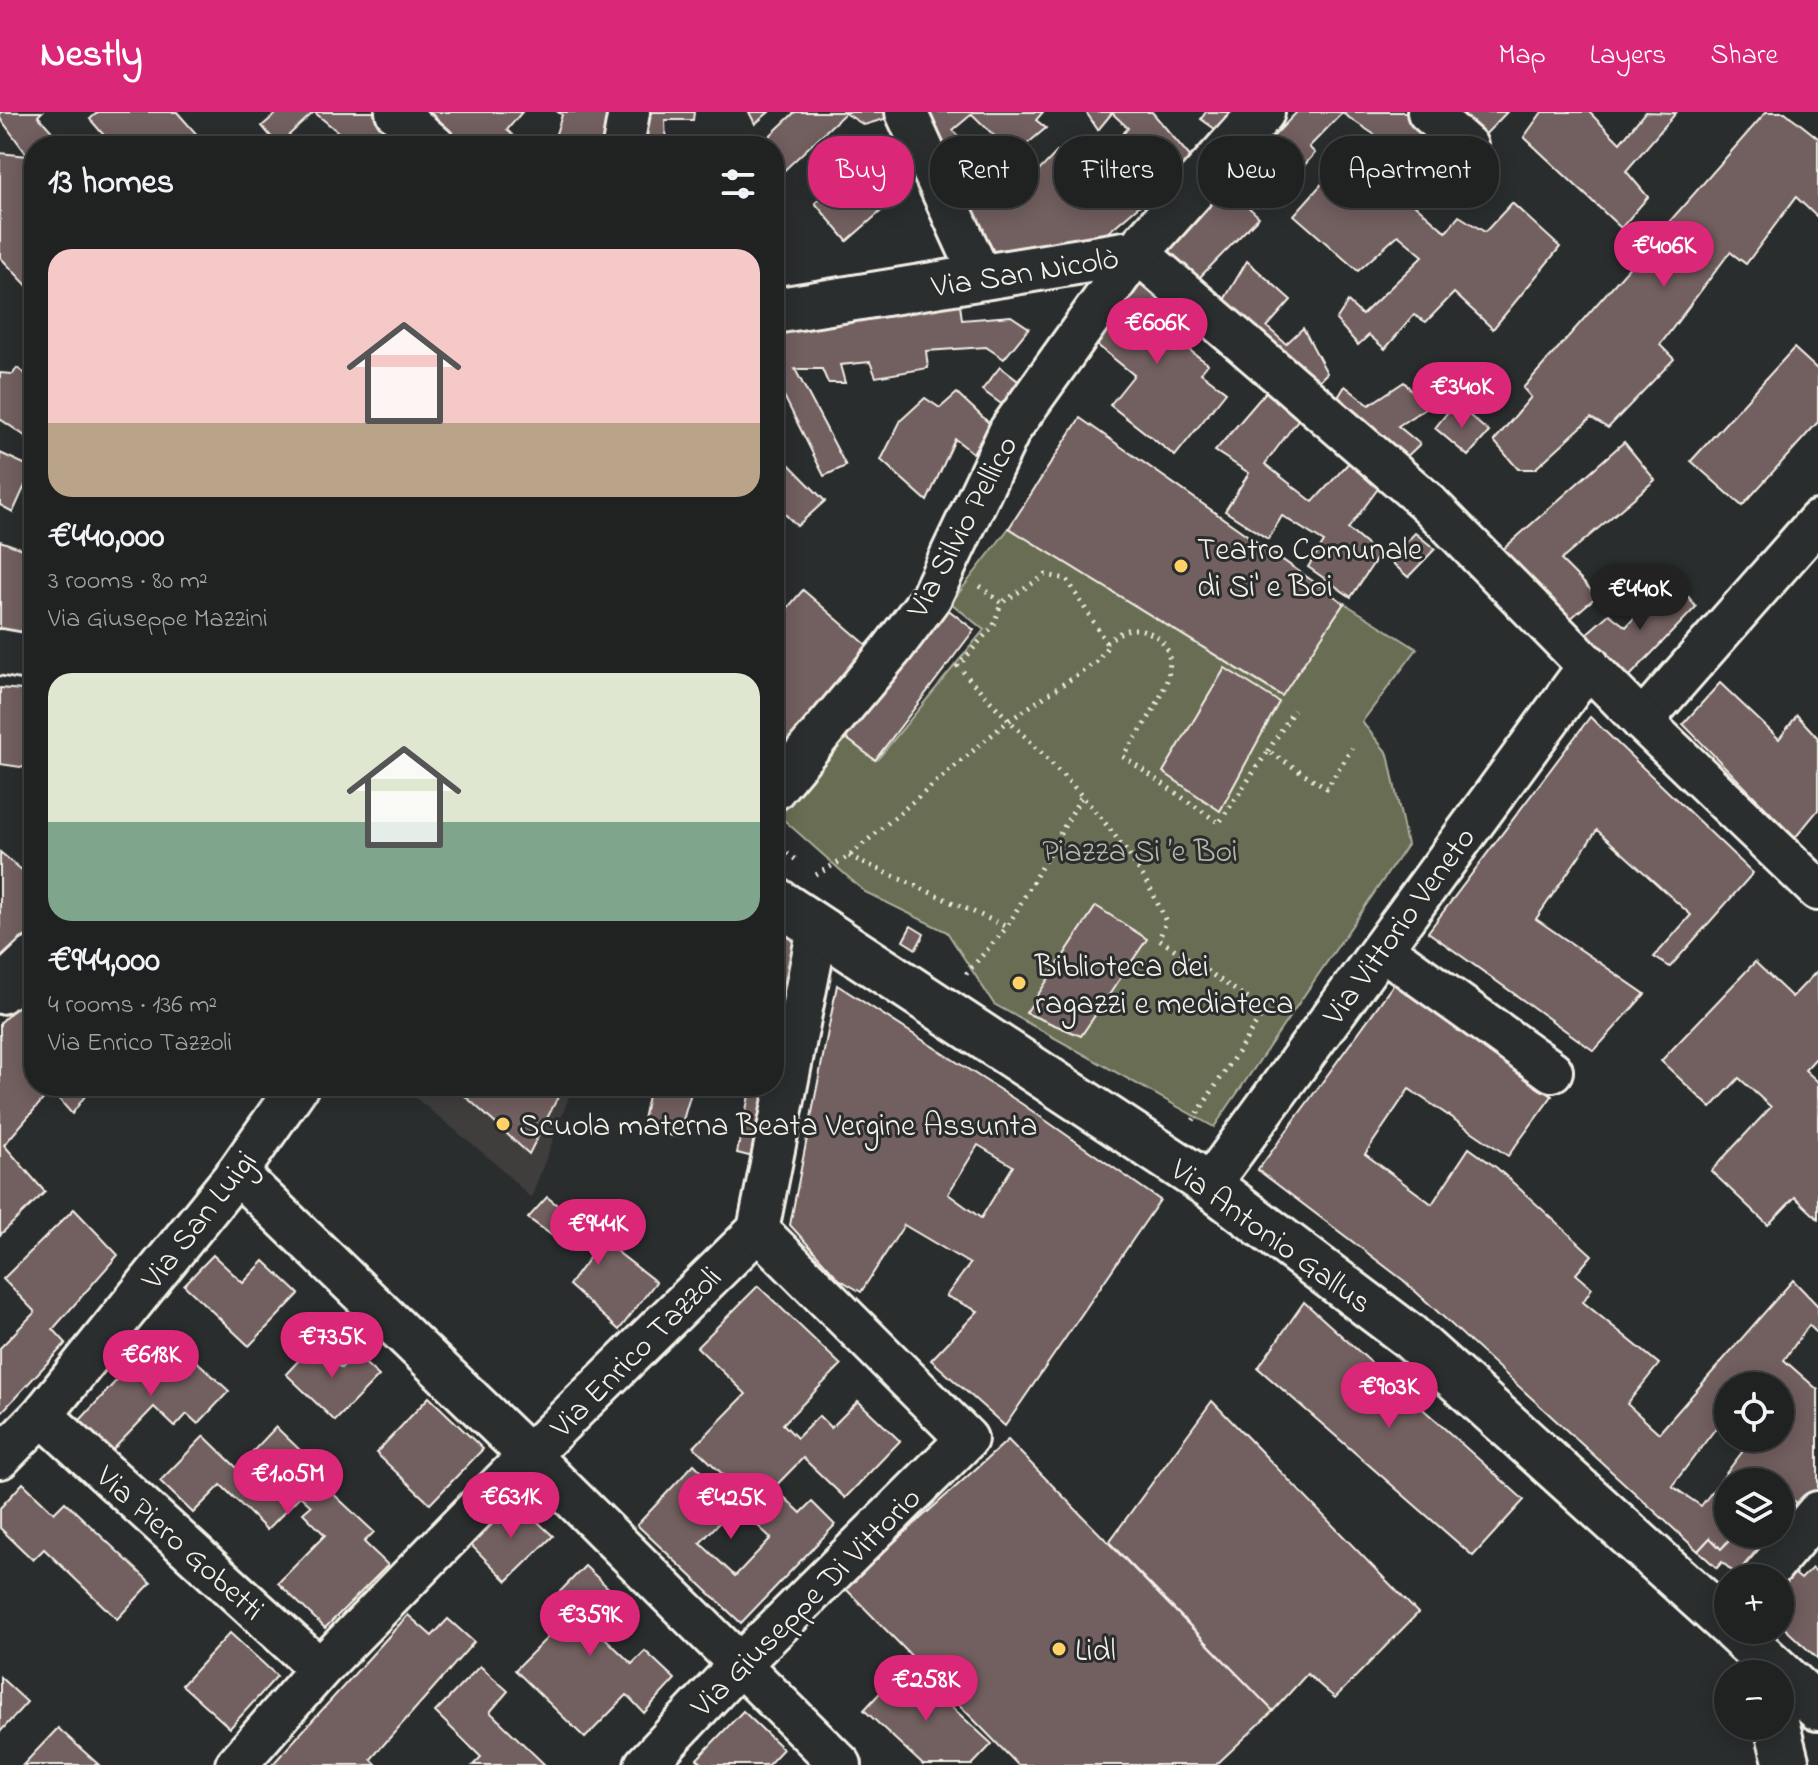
<!DOCTYPE html>
<meta charset="utf-8">
<style>
:root{--surface:#202222;--page:#2d2f2f;--text:#f1f3f6;--muted:#a2a4a5;--line:#3d3f40;--accent:#db2777}
body{margin:0;font-family:"Indie Flower",sans-serif;background:var(--page);color:var(--text);height:100vh;display:flex;flex-direction:column;font-size:30px;white-space:nowrap}
*{box-sizing:border-box;margin:0}
p{font-size:26px;color:var(--muted)}
.icon{flex:none;width:44px;height:44px;fill:none;stroke:currentColor;stroke-width:2;stroke-linecap:round;stroke-linejoin:round}
.map{position:relative;flex:1;overflow:hidden}
.side{position:absolute;left:24px;top:24px;width:760px;height:960px;display:flex;flex-direction:column;background:var(--surface);border-radius:32px;box-shadow:0 4px 20px #0003,0 0 0 2px var(--line)}
.side>*{flex:none}
.top-card{position:absolute;left:808px;top:24px;width:760px;height:72px;display:flex;gap:16px}
.tools{position:absolute;left:1714px;top:1260px;display:grid;gap:16px}
.tools a{display:grid;place-items:center;width:80px;height:80px;border-radius:50%;background:var(--surface);box-shadow:0 4px 20px #0003,0 0 0 2px var(--line);font-size:40px}
.price{position:absolute;translate:-50% -68px;padding:0 18px;border-radius:28px;background:var(--accent);color:#fff;font-size:26px;line-height:52px;filter:drop-shadow(0 2px 4px #0008)}
.price::after{content:'';position:absolute;left:50%;top:48px;width:24px;height:18px;margin-left:-12px;background:inherit;clip-path:polygon(0 0,100% 0,50% 100%)}
.price.active{background:#222;color:#fff}
ul{padding:0;list-style:none}
li{display:grid;align-content:center;gap:16px;height:424px;padding:0 24px}
li span{display:grid;place-items:center;height:248px;border-radius:24px;color:#555}
li>.icon{margin-inline-start:auto}
span .icon{width:144px;height:144px;fill:#fffc;stroke-width:1}
li b{font-size:34px}
h2{display:flex;justify-content:space-between;align-items:center;height:96px;padding:0 24px;font-size:34px}
.chip{padding:0 28px;border-radius:32px;background:var(--surface);box-shadow:0 4px 20px #0003,0 0 0 2px var(--line);font-size:28px;line-height:72px}
.chip.active{background:var(--accent);color:#fff}
header{display:flex;align-items:center;gap:48px;box-sizing:border-box;height:112px;padding:0 40px;background:var(--accent);color:#fff}
header strong{font-size:38px}
nav{display:flex;gap:44px;margin-inline-start:auto;font-size:28px}
.map>svg:first-child{display:block}
.built{fill:#403c3c}
.green{fill:#676d53;stroke:#aeaf9e;stroke-width:2}
.building{fill:#725f5e;stroke:#f4f1e8;stroke-width:2;fill-rule:evenodd}
.lines{fill:none;stroke-linecap:round;stroke-linejoin:round}
.street-casing{stroke:#f4f1e8;stroke-width:46}
.secondary-casing{stroke:#f4f1e8;stroke-width:50}
.path{stroke:#f4f1e8;stroke-width:5;stroke-dasharray:2 6;stroke-linecap:butt}
.street{stroke:#2a2d2e;stroke-width:40}
.secondary{stroke:#2a2d2e;stroke-width:44}
.poi-dot{fill:#ffd166;stroke:#2a2d2e;stroke-width:3}
.labels{text-anchor:middle;stroke-width:6;stroke-linejoin:round;paint-order:stroke}
.street-label{font-size:32px;fill:#f4f1e8;stroke:#2a2d2e}
.poi-label{font-size:32px;fill:#f4f1e8;stroke:#2a2d2e;text-anchor:start}
.park-label{font-size:32px;fill:#b5b6a5;stroke:#2a2d2e}
</style>
<header>
<strong>Nestly</strong>
<nav><a>Map</a><a>Layers</a><a>Share</a></nav>
</header>
<div class="map">
<svg width="1818" height="1653" viewBox="0 0 1818 1653">
<rect width="100%" height="100%" fill="#2a2d2e"/>
<filter id="ink" filterUnits="userSpaceOnUse"><feTurbulence type="fractalNoise" baseFrequency=".0125" numOctaves="2"/><feDisplacementMap in="SourceGraphic" scale="16" xChannelSelector="R" yChannelSelector="G"/><feConvolveMatrix kernelMatrix="1 2 1 2 8 2 1 2 1" color-interpolation-filters="sRGB"/></filter>
<g filter="url(#ink)">
<polygon class="built" points="401,974 573,974 531,1086 494,1050"/>
<polygon class="green" points="1009,416 1281,584 1344,491 1417,537 1362,610 1388,642 1407,733 1214,1015 994,892 947,820 865,780 777,702 842,623 877,648 984,518 951,491"/>
<g class="building">
<polygon points="0,0 42,0 38,4 65,34 34,34 34,181 0,145 0,41 28,44 0,6"/>
<polygon points="98,0 177,0 207,34 113,34 90,7"/>
<polygon points="278,0 314,0 278,33 262,14"/>
<polygon points="314,0 382,0 417,34 344,34 349,29"/>
<polygon points="422,0 522,0 507,18 525,34 468,34"/>
<polygon points="558,0 611,0 605,34 552,34 562,3"/>
<polygon points="644,0 694,0 693,8 665,8 666,34 640,34"/>
<polygon points="749,0 769,0 755,12"/>
<polygon points="795,0 895,0 898,3 864,13 845,1 774,68 774,34 712,34 762,31"/>
<polygon points="921,0 1043,0 1036,8 1046,16 1014,43 972,2 953,18 966,35 944,56"/>
<polygon points="1086,0 1152,0 1193,48 1100,127 986,141 964,101 1034,64 1057,40 1075,62 1097,35 1106,42 1128,16 1112,1 1098,18"/>
<polygon points="1206,0 1238,0 1219,20 1201,7"/>
<polygon points="1297,0 1419,0 1438,15 1411,47 1342,1 1309,35 1315,41 1276,86 1243,56"/>
<polygon points="1465,0 1507,0 1479,29 1458,12"/>
<polygon points="1542,0 1589,0 1620,31 1645,0 1676,1 1626,59 1648,85 1621,116 1524,25"/>
<polygon points="1766,0 1785,0 1818,26 1818,106 1796,85 1746,152 1730,140 1660,233 1674,247 1608,316 1591,306 1535,357 1518,357 1494,329 1531,285 1523,276"/>
<polygon points="888,28 920,65 847,129 815,91"/>
<polygon points="1352,38 1446,120 1459,104 1485,120 1512,91 1560,135 1493,217 1454,181 1426,210 1414,203 1385,237 1369,223 1358,233 1336,208 1348,190 1362,203 1423,144 1398,123 1358,159 1294,103"/>
<polygon points="1226,74 1259,105 1195,170 1162,140"/>
<polygon points="774,124 785,182 774,184"/>
<polygon points="1247,149 1291,188 1267,215 1286,232 1303,216 1327,261 1314,274 1221,193"/>
<polygon points="1137,160 1196,210 1180,231 1208,252 1201,261 1226,280 1175,344 1110,293 1134,263 1091,228"/>
<polygon points="959,185 962,208 1011,204 1029,216 1004,247 986,235 926,239 928,256 876,265 870,250 840,253 845,271 828,271 822,257 795,257 846,354 824,364 784,284 774,290 774,213"/>
<polygon points="1794,236 1818,258 1818,310 1742,394 1691,349"/>
<polygon points="1000,255 1022,272 1004,294 982,278"/>
<polygon points="17,256 34,268 34,330 0,307 0,261 13,262"/>
<polygon points="1404,270 1427,295 1398,314 1420,332 1400,351 1334,292 1345,274 1369,293"/>
<polygon points="1271,274 1303,301 1265,352 1313,390 1354,345 1383,370 1348,417 1379,443 1351,485 1308,455 1324,430 1282,404 1268,427 1225,399 1249,361 1215,339"/>
<polygon points="957,281 990,312 973,341 955,327 927,389 881,348 901,308 925,286 940,296"/>
<polygon points="1455,291 1489,320 1468,344 1435,316"/>
<polygon points="1080,306 1344,491 1282,584 1009,416"/>
<polygon points="1624,330 1655,368 1561,448 1597,484 1569,508 1500,440"/>
<polygon points="774,337 825,389 797,414 774,391"/>
<polygon points="0,341 33,356 13,400 0,393"/>
<polygon points="1415,421 1435,437 1408,465 1389,448"/>
<polygon points="0,429 34,441 34,523 0,519"/>
<polygon points="1682,476 1696,495 1628,566 1585,523 1609,502 1626,515 1652,486 1663,492"/>
<polygon points="803,478 875,540 774,656 774,502 779,506"/>
<polygon points="941,492 974,518 875,648 842,623"/>
<polygon points="1225,556 1279,590 1220,699 1163,660"/>
<polygon points="1720,571 1779,627 1797,603 1818,626 1818,698 1795,726 1683,612"/>
<polygon points="0,576 34,579 34,657 0,652"/>
<polygon points="1590,605 1753,761 1670,855 1654,845 1691,803 1597,718 1536,807 1645,882 1594,939 1428,820"/>
<polygon points="0,740 34,768 34,818 0,850"/>
<polygon points="1096,794 1147,827 1081,924 1026,901"/>
<polygon points="774,810 789,822 799,839 765,1048 737,1041 751,974 774,974"/>
<polygon points="911,814 924,822 916,837 903,829"/>
<polygon points="1755,850 1792,885 1818,858 1818,944 1805,958 1818,970 1818,1107 1795,1085 1768,1113 1711,1059 1771,995 1739,966 1711,996 1661,949"/>
<path d="M1396 869 1552 984 1508 1044 1409 977 1365 1042 1432 1092 1469 1036 1497 1056 1592 1143 1576 1162 1592 1176 1583 1190 1659 1252 1627 1292 1659 1321 1793 1168 1818 1194V1222L1809 1213 1784 1248 1818 1278V1385L1807 1397 1780 1380V1370H1728V1422H1733L1721 1437 1710 1426 1698 1439 1403 1168 1258 1058ZM1728 1274H1780V1326H1753L1701 1394 1672 1374 1728 1300Z"/>
<path d="M837 873 1022 992 1160 1088 1005 1314 931 1248 978 1199 946 1184 970 1152 904 1113 861 1180 839 1167 790 1113ZM978 1033 1013 1054 981 1106 948 1082Z"/>
<polygon points="34,878 34,974 78,974 85,984 72,1002 51,978 4,1033 45,1080 0,1123 0,911"/>
<polygon points="454,974 548,974 560,981 529,1042"/>
<polygon points="650,974 693,974 678,1025 641,1017"/>
<polygon points="547,1085 656,1170 619,1218 569,1173 594,1139 575,1125 568,1135 528,1106"/>
<polygon points="74,1097 118,1143 53,1217 66,1231 0,1302 0,1236 35,1200 3,1167"/>
<polygon points="213,1143 243,1171 264,1149 299,1182 249,1234 184,1173"/>
<polygon points="758,1174 841,1253 783,1312 797,1326 819,1304 831,1316 858,1289 900,1329 845,1386 803,1346 756,1394 694,1335 746,1282 697,1235"/>
<polygon points="1304,1190 1524,1388 1473,1444 1258,1256"/>
<polygon points="315,1231 341,1256 355,1242 379,1264 335,1309 286,1262"/>
<polygon points="149,1233 165,1248 179,1233 229,1279 198,1312 187,1302 175,1315 154,1295 105,1346 72,1317"/>
<polygon points="429,1285 483,1337 430,1392 376,1341"/>
<polygon points="1212,1289 1418,1501 1335,1586 1307,1562 1273,1599 1109,1430"/>
<polygon points="276,1315 332,1369 326,1375 374,1420 364,1430 388,1453 325,1516 278,1471 325,1423 303,1401 311,1394 300,1384 267,1418 221,1373 193,1401 160,1369 204,1324 237,1356"/>
<polygon points="1008,1328 1273,1599 1216,1653 1018,1653 844,1475"/>
<polygon points="694,1352 736,1393 700,1431 735,1464 771,1426 757,1413 784,1385 801,1401 812,1390 835,1413 741,1511 637,1413"/>
<polygon points="23,1371 54,1401 65,1390 151,1471 117,1507 44,1437 33,1448 0,1416 0,1396"/>
<polygon points="512,1386 553,1424 507,1469 471,1433"/>
<polygon points="1780,1403 1790,1413 1740,1466 1722,1450 1717,1456 1698,1439 1710,1426 1721,1437 1736,1422 1780,1422"/>
<polygon points="585,1454 632,1498 605,1526 632,1552 645,1539 675,1567 644,1601 627,1583 585,1626 515,1558 560,1513 543,1497"/>
<polygon points="1812,1456 1818,1461 1818,1547 1780,1512 1780,1470 1790,1458 1801,1467"/>
<polygon points="408,1503 432,1524 448,1507 474,1530 371,1647 377,1653 272,1653"/>
<polygon points="230,1521 277,1564 230,1616 182,1573"/>
<polygon points="906,1553 992,1632 972,1653 923,1653 864,1598"/>
<polygon points="480,1554 508,1579 490,1600 545,1653 473,1653 481,1645 435,1600"/>
<polygon points="0,1565 27,1590 0,1620"/>
<polygon points="743,1599 783,1637 768,1653 704,1653 697,1647"/>
<polygon points="58,1616 99,1653 23,1653"/>
</g>
<g class="lines">
<g class="street-casing">
<g id="street">
<polyline points="396,0 435,34"/>
<polyline points="906,0 982,167"/>
<polyline points="1428,0 1467,34"/>
<polyline points="623,34 629,0"/>
<polyline points="1642,609 1818,409"/>
<polyline points="774,678 892,537 931,485 1010,318 1137,140 1427,390 1642,609 1818,778"/>
<polyline points="1382,837 1552,959"/>
<polyline points="237,1061 546,1360 841,1653"/>
<polyline points="1209,1073 1589,553"/>
<polyline points="42,1303 320,1557"/>
<polyline points="0,1346 42,1303 237,1061 298,974"/>
<polyline points="1762,1466 1818,1400"/>
<polyline points="236,1653 320,1557 529,1343 758,1118 818,816"/>
<polyline points="645,1653 740,1552 967,1327 758,1118"/>
</g>
</g>
<g class="secondary-casing">
<g id="secondary">
<polyline points="774,199 1137,140 1262,0"/>
<polyline points="0,540 34,546"/>
<polyline points="774,787 1209,1073 1409,1224 1728,1512"/>
<polyline points="0,879 34,847"/>
<polyline points="1734,1518 1818,1596"/>
<polyline points="1777,1614 1787,1653"/>
</g>
</g>
<g class="path">
<path d="M980 474 1001 491 994 513 958 554C1029 635 1125 709 1166 810L1159 827 1265 898 1192 1010"/>
<path d="M1106 531C1120 519 1132 512 1150 521 1200 546 1141 616 1123 644L1219 711 1268 639 1327 676 1352 636"/>
<polyline points="1268,639 1294,598"/>
<polyline points="774,732 799,750"/>
<polyline points="849,744 1007,815 1081,685"/>
<polyline points="816,763 849,744 1007,610 1096,550 1108,534 1067,467 1046,463 1001,491"/>
<polyline points="966,862 1007,815"/>
</g>
<use href="#street" class="street"/>
<use href="#secondary" class="secondary"/>
</g>
</g>
<g class="poi-dot">
<circle cx="1181" cy="454" r="8"/>
<circle cx="1019" cy="871" r="8"/>
<circle cx="503" cy="1012" r="8"/>
<circle cx="1059" cy="1537" r="8"/>
</g>
<g class="labels">
<g class="street-label">
<text transform="translate(1025 159) rotate(-9)" y="11">Via San Nicolò</text>
<text transform="translate(961 414) rotate(-62)" y="11">Via Silvio Pellico</text>
<text transform="translate(1398 813) rotate(-54)" y="11">Via Vittorio Veneto</text>
<text transform="translate(198 1107) rotate(-52)" y="11">Via San Luigi</text>
<text transform="translate(1272 1123) rotate(36)" y="11">Via Antonio Gallus</text>
<text transform="translate(635 1239) rotate(-45)" y="11">Via Enrico Tazzoli</text>
<text transform="translate(181 1430) rotate(42)" y="11">Via Piero Gobetti</text>
<text transform="translate(805 1489) rotate(-45)" y="11">Via Giuseppe Di Vittorio</text>
</g>
<g class="poi-label">
<text x="1197" y="447">Teatro Comunale<tspan x="1197" dy="37">di Si' e Boi</tspan></text>
<text x="1035" y="864">Biblioteca dei<tspan x="1035" dy="37">ragazzi e mediateca</tspan></text>
<text x="519" y="1023">Scuola materna Beata Vergine Assunta</text>
<text x="1075" y="1548">Lidl</text>
</g>
<g class="park-label">
<text x="1140" y="749">Piazza Si ’e Boi</text>
</g>
</g>
</svg>
<div class="tools">
<a><svg class="icon" aria-label="locate" viewBox="0 0 24 24"><circle cx="12" cy="12" r="6"/><path d="M12 2v4M12 18v4M2 12h4M18 12h4"/></svg></a>
<a><svg class="icon" aria-label="layers" viewBox="0 0 24 24"><path d="M12 4l9 5-9 5-9-5zM3 14l9 5 9-5"/></svg></a>
<a>+</a>
<a>−</a>
</div>
<b class="price" style="left:1664px;top:177px">€406K</b>
<b class="price" style="left:1157px;top:254px">€606K</b>
<b class="price" style="left:1462px;top:318px">€340K</b>
<b class="price active" style="left:1640px;top:520px">€440K</b>
<b class="price" style="left:598px;top:1155px">€944K</b>
<b class="price" style="left:332px;top:1268px">€735K</b>
<b class="price" style="left:151px;top:1286px">€618K</b>
<b class="price" style="left:1389px;top:1318px">€903K</b>
<b class="price" style="left:288px;top:1405px">€1.05M</b>
<b class="price" style="left:511px;top:1428px">€631K</b>
<b class="price" style="left:731px;top:1429px">€425K</b>
<b class="price" style="left:590px;top:1546px">€359K</b>
<b class="price" style="left:926px;top:1611px">€258K</b>
<div class="top-card">
<a class="chip active">Buy</a>
<a class="chip">Rent</a>
<a class="chip">Filters</a>
<a class="chip">New</a>
<a class="chip">Apartment</a>
</div>
<section class="side">
<h2>13 homes<svg class="icon" aria-label="filters" viewBox="0 0 24 24"><path d="M4 7h16M4 17h16"/><circle cx="9" cy="7" r="2"/><circle cx="15" cy="17" r="2"/></svg></h2>
<ul>
<li><span style="background:linear-gradient(#f6c9c9 70%,#b9a48a 0)"><svg class="icon" aria-label="home" viewBox="0 0 24 24"><path d="M3 11l9-7 9 7M6 9v11h12V9"/></svg></span><div><b>€440,000</b><p>3 rooms · 80 m²</p><p>Via Giuseppe Mazzini</p></div></li>
<li><span style="background:linear-gradient(#dfe7d0 60%,#7fa58c 0)"><svg class="icon" aria-label="home" viewBox="0 0 24 24"><path d="M3 11l9-7 9 7M6 9v11h12V9"/></svg></span><div><b>€944,000</b><p>4 rooms · 136 m²</p><p>Via Enrico Tazzoli</p></div></li>
</ul>
</section>
</div>
